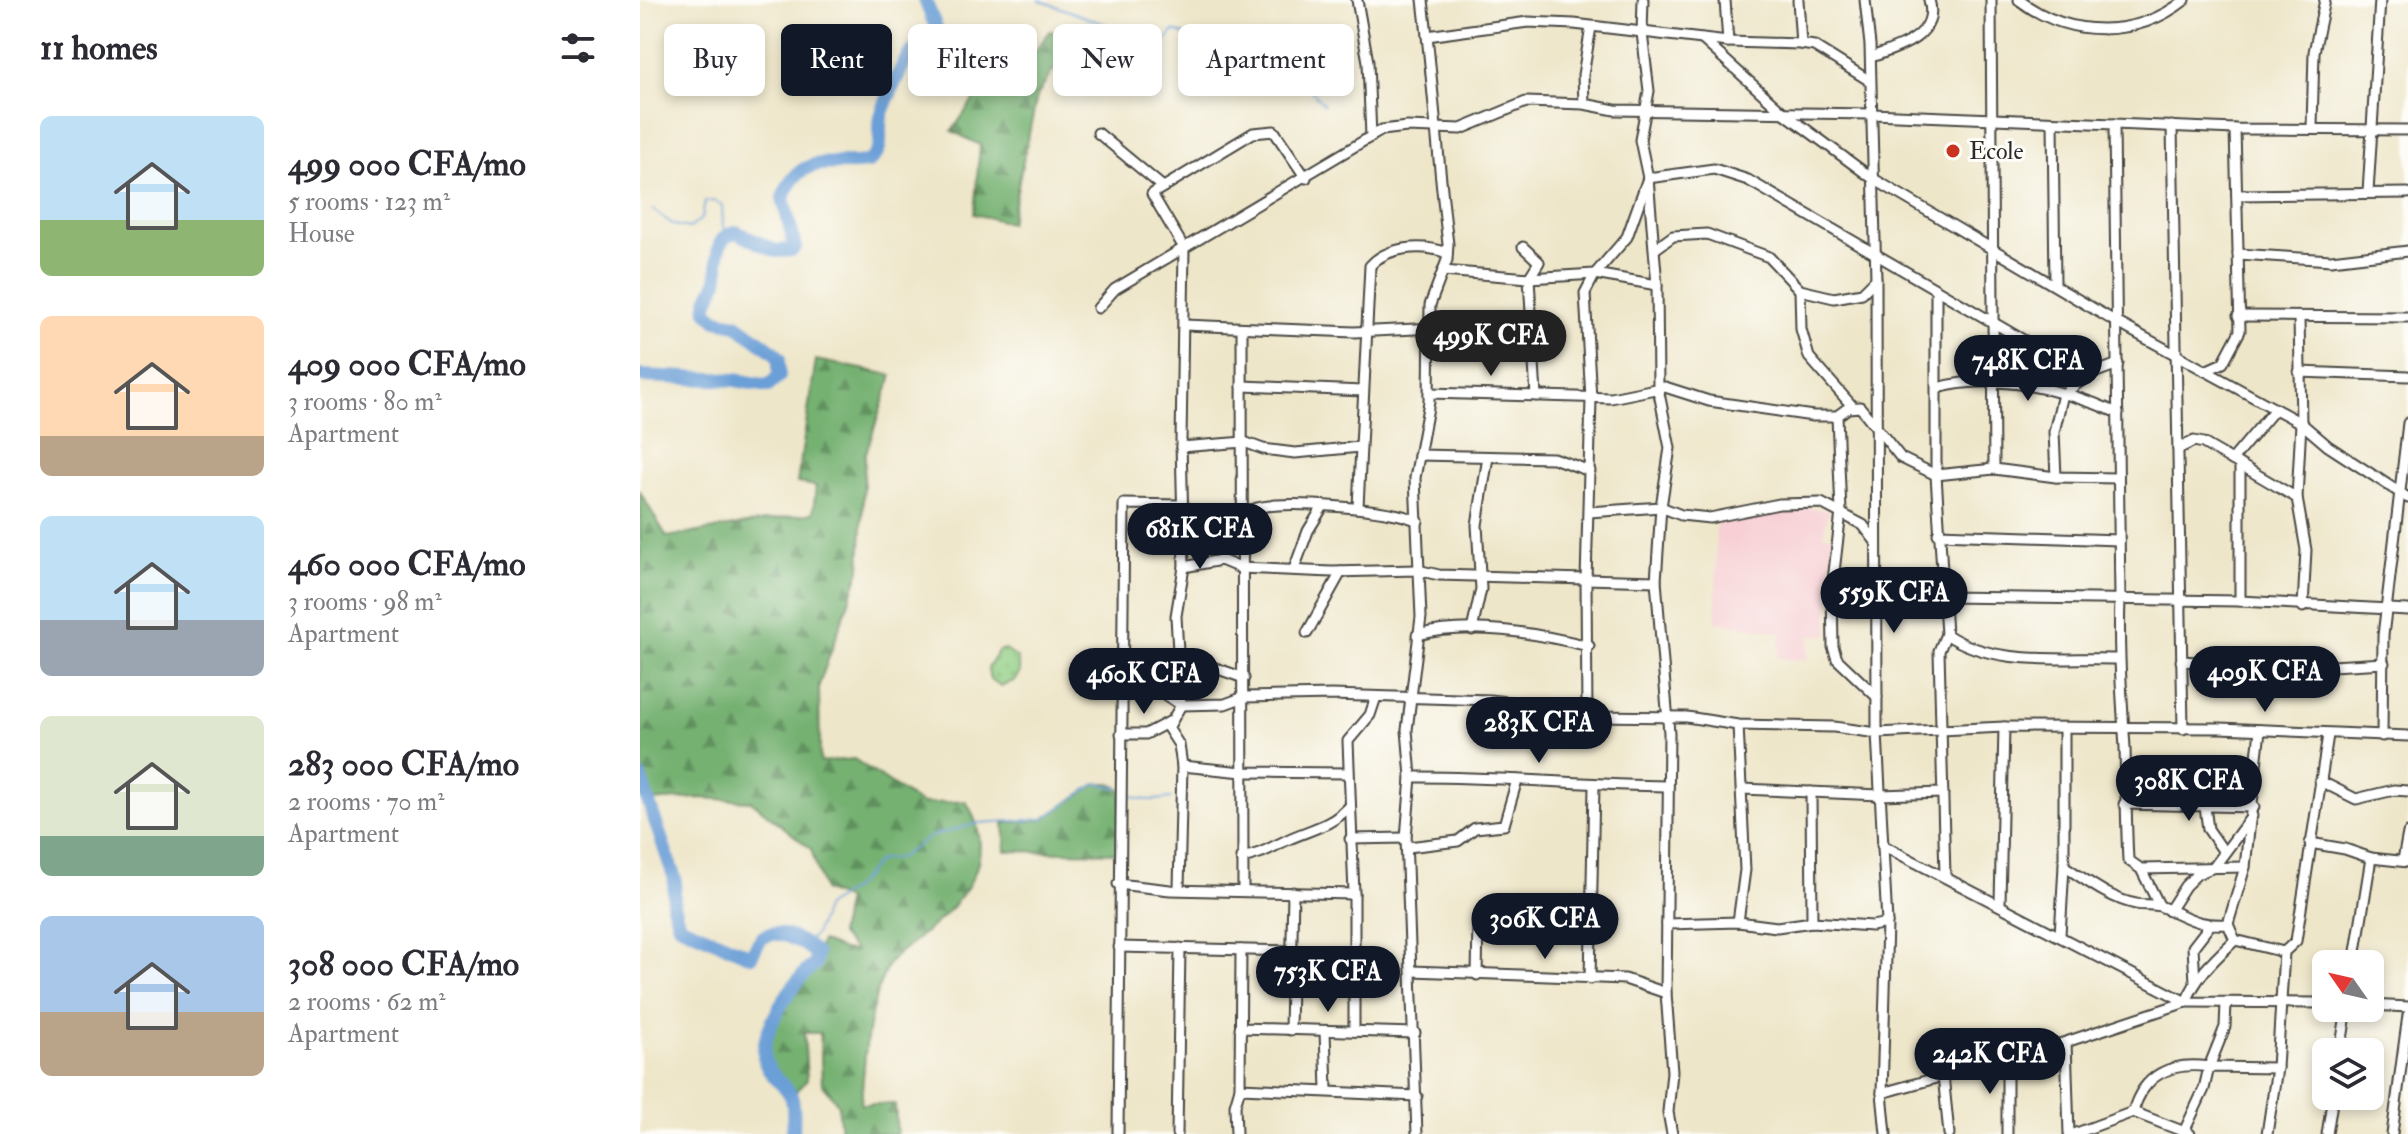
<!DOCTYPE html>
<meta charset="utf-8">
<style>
:root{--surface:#fff;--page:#f7f7f7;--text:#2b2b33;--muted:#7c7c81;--accent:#111827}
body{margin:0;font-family:"IM FELL Double Pica",serif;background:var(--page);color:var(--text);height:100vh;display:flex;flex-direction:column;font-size:30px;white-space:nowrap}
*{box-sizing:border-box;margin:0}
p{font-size:26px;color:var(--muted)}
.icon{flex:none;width:44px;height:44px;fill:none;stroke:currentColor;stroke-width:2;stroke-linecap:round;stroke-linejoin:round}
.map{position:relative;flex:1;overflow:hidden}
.side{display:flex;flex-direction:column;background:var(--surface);width:640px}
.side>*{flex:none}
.guide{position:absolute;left:24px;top:24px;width:760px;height:72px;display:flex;gap:16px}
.needle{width:52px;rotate:304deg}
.controls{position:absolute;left:1672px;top:950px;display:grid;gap:16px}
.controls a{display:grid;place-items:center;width:72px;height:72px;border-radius:12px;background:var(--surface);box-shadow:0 4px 12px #0003;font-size:40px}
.price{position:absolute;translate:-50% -68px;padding:0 18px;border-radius:28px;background:var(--accent);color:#fff;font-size:26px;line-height:52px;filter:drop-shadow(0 2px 4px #0008)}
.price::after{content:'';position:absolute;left:50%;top:48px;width:24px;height:18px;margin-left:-12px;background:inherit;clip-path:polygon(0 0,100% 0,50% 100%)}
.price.current{background:#222;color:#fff}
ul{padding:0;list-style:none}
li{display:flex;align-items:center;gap:24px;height:200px;padding:0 40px}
li span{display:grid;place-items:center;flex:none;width:224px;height:160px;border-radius:12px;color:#555}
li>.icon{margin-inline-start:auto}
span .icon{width:96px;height:96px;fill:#fffc;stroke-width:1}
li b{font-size:34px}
h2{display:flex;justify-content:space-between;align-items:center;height:96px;padding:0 40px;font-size:34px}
.chip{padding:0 28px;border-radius:12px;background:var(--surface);box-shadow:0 4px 12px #0003;font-size:28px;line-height:72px}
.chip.current{background:var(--accent);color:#fff}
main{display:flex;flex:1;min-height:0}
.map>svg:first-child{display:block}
.built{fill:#f7cfd4}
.grass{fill:url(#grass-dots);stroke:#5e7c57;stroke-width:2}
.forest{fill:url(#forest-firs);stroke:#506e4e;stroke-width:2}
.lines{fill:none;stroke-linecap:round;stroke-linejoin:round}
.stream{stroke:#6b9fd7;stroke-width:2}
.river{stroke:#6b9fd7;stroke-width:14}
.street-casing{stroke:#484743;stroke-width:13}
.street{stroke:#fff;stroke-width:9}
.poi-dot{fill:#c8321e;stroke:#fdfcf7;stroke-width:3}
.labels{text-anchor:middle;stroke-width:6;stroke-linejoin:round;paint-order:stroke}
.poi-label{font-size:24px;fill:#2b2b2b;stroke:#fdfcf7;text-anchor:start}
</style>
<main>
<section class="side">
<h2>11 homes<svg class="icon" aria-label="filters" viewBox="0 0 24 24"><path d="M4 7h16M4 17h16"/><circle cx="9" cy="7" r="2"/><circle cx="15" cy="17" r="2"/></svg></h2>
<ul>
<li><span style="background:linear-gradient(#bfe0f5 65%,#8fb573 0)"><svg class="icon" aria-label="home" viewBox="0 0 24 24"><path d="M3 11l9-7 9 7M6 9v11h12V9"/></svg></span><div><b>499 000 CFA/mo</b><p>5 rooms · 123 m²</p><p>House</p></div></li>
<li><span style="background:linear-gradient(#ffd9b3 75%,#b9a48a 0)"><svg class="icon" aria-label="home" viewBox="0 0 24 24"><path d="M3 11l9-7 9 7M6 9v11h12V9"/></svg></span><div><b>409 000 CFA/mo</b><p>3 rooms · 80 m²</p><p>Apartment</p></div></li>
<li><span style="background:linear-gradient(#bfe0f5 65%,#9aa5b1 0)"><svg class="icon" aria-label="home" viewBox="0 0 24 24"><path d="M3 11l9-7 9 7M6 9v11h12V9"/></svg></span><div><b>460 000 CFA/mo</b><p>3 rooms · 98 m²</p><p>Apartment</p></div></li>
<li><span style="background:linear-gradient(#dfe7d0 75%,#7fa58c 0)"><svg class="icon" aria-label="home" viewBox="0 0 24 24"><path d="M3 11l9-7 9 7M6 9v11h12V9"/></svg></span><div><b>283 000 CFA/mo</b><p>2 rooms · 70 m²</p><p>Apartment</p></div></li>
<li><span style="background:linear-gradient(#a9c7e8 60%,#b9a48a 0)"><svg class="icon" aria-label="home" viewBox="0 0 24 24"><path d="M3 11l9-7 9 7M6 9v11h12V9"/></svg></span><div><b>308 000 CFA/mo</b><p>2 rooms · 62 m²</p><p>Apartment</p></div></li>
</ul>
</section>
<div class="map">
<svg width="1768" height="1134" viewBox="0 0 1768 1134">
<defs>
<pattern id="grass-dots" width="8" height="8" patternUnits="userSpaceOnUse" patternTransform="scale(2)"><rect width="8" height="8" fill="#91ce83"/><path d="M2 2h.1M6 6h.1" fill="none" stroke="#7db171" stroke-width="1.8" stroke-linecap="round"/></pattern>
<pattern id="forest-firs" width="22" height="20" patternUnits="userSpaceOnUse" patternTransform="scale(2)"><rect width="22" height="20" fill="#74b171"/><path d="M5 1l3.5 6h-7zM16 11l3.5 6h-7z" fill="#5f905d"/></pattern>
</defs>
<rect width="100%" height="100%" fill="#fdfcf7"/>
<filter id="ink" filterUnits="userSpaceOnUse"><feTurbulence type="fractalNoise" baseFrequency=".0125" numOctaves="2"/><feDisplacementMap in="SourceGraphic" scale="16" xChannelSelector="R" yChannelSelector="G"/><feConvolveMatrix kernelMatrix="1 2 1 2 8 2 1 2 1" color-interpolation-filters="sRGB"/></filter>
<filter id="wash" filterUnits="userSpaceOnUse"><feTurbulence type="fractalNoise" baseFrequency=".006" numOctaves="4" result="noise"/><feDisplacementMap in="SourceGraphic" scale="32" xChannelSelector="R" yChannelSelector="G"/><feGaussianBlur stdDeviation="1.8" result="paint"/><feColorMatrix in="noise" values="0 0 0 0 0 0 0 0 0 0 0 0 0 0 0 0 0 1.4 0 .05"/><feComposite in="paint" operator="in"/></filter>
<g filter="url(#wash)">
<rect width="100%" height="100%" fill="#eee6c9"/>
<polygon class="built" points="1165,507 1189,511 1183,534 1193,537 1188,635 1170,636 1167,661 1138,658 1141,632 1076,622 1076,518"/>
<polygon class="grass" points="364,649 377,658 380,672 374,681 361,686 350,679 348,669 358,651"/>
<g class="forest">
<polygon points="410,31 455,43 446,76 413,70 397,96 370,223 334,214 340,145 312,131 343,86 365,93"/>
<path d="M176 360 252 375 225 456 220 570 179 685 180 762 214 759 281 804 326 801C361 859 325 901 278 938 269 946 252 956 247 967 226 1011 225 1056 221 1104H255L257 1134H201L198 1104 182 1084 180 1033H164L167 1080 151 1097C143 1087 129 1075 125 1062 117 1034 154 979 175 964L181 941 203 950 215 951 199 934 207 900 184 891 171 849 111 801 58 798 9 801 0 777V492L27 537 173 513 176 486 157 483Z"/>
<polygon points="457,783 470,783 481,789 481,853 366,851 364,823 403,819"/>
</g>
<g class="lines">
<g class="stream">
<polyline points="399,0 484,31 510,46 521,46 534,31 563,41 582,54 631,60 663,81 684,105"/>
<polyline points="13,210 34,225 50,228 62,218 65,202 74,201 82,205 83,228 88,234"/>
<path d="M484 791C500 802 512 801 531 798"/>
<polyline points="165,943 175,935 186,906 214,888 239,860 259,858 291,836 339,823 403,819 457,783 478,788"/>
</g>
<g class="river">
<path d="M0 376 96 380 128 386 139 376V358L134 352 96 324 77 320 67 311C65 299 74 292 77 281 81 262 70 238 96 232L136 251 152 250 155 247 143 198C160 152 189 167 228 162 247 148 237 135 241 117 243 107 264 60 270 54 277 47 285 48 294 47L299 35 285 0"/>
<path d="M0 777 35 879 33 905 39 925 111 956C114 951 118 942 122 938 136 926 166 943 176 954L175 964C154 979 118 1033 125 1061 128 1075 145 1084 151 1096 155 1106 153 1123 153 1134"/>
</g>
</g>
</g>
<g filter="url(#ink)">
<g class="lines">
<g class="street-casing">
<g id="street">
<polyline points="717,0 728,62 731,137"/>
<polyline points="1003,0 1002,33 1009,91 1000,140 1008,178 1017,285 1018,388 1030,448 1021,507 1016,581 1029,733 1026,993 1032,1072 1028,1112 1032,1134"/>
<polyline points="1085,0 1088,42"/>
<polyline points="1158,0 1161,44"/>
<polyline points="1225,0 1230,45 1236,279 1237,733 1247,923 1242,1093 1246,1134"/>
<polyline points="1351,0 1354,469"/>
<path d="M1379 0C1429 38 1496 39 1545 0"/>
<polyline points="787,36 888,22 934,24 1088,42 1161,44 1174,46 1230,81"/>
<polyline points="1062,39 1144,113 1232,178 1476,322 1661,423 1688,446 1768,498"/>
<path d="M1231 57C1258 48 1300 36 1289 0"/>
<polyline points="944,104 943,75 951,27"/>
<polyline points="1413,122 1415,284"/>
<path d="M1474 124 1480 599C1478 650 1482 698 1485 748 1486 785 1486 822 1488 860L1501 869 1519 905"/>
<polyline points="1532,126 1543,729"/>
<polyline points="1672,127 1674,52 1685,0"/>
<polyline points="458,133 523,187"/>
<polyline points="1728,192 1740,0"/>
<polyline points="1597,195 1768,193"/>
<polyline points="883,247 899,262 889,278 896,396"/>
<polyline points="1015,249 1033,236 1067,234 1129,257 1160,290 1194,298 1222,293 1236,279"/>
<polyline points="1598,254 1691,260 1768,251"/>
<polyline points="803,271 889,278 955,274 1017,285"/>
<polyline points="1160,290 1161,329 1169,357 1213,407"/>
<polyline points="1296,291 1296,475 1306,634 1299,651 1305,876"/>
<polyline points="458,308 475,289 742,130 767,127 821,129 886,102 944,104 975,110 1232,114 1595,129 1768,130"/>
<polyline points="1598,316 1768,317"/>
<polyline points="1659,317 1661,423 1657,498 1666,550 1663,607"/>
<polyline points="544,325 714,332 796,328 858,339 889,324"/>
<polyline points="602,328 603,890"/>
<polyline points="1565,371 1583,363 1600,331 1595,129"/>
<polyline points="1659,372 1768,376"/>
<polyline points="602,386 723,391"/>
<path d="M1297 388C1356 372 1423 389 1478 413"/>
<polyline points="789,393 971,398 1025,387 1069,401 1173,416 1197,416 1208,408 1220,407 1261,458 1296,475 1354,469 1416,477 1478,478"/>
<polyline points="1197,416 1201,512 1192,589 1193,647 1197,659 1237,697"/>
<polyline points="541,447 604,442 623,449 655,453 720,447"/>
<polyline points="1538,449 1554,441 1563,443 1657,498"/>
<polyline points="779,455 913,458 950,471"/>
<polyline points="1592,460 1635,409"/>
<polyline points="1600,465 1600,601"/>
<polyline points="1416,477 1414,432 1423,394 1451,374 1478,364"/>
<path d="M718 507 730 266C747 246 783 244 807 253"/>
<polyline points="949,512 1021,507 1041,515 1070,518 1139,504 1181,503 1223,525 1236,542"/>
<polyline points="1298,534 1479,540"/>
<polyline points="544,567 581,560 600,568 692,572 777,570 799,575 1016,581"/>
<polyline points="654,569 668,531 682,508"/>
<polyline points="1303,597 1600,601 1768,610"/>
<polyline points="832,630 841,589 837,525 848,457"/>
<polyline points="667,633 701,572"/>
<path d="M1306 634C1354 667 1422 657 1477 659"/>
<path d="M777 635C832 621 895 633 949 646"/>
<polyline points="538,655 604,678"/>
<polyline points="1541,661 1657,668 1744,663"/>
<polyline points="481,686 515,688 541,705 585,704 604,697 692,695 850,700 912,707 947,716 1047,717 1098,725 1194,727 1237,733 1364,727 1580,728 1768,736"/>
<polyline points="947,716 946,580 951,399 945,293 955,274 987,237 1008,178 1074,169 1108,180 1409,355 1425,367 1436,382"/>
<polyline points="1098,725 1105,870 1098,922"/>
<polyline points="1620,730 1605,867 1588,924 1595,940 1644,952"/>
<polyline points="481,734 506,734 531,721"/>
<polyline points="1742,736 1743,636 1768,423"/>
<polyline points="542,766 603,772 708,773"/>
<path d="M771 777C857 776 941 785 1026 786"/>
<polyline points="1680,781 1716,799 1754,790 1768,791"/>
<polyline points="1102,789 1240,795 1303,793"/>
<polyline points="1171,792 1172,922"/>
<polyline points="1484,804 1614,807"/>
<polyline points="1565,807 1568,829 1584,852"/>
<polyline points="710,839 766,838"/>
<polyline points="1670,843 1705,849 1731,858 1768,862"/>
<polyline points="1242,845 1546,1002 1686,1003"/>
<polyline points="768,847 818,841 835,828 864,825 877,780"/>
<path d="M601 858C622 854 628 849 647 840 670 829 690 827 709 807"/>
<polyline points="1763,860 1768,833"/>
<path d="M1424 866C1446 880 1470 899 1496 904 1505 906 1514 903 1522 907 1549 917 1555 926 1588 924"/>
<polyline points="1501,869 1605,867"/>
<polyline points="478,884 530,890 714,894"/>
<polyline points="539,888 542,766 539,745 528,728 541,705 536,616 544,567 541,442 544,248 512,194 613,133 634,131 666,178"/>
<polyline points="1360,903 1364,727"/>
<polyline points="1529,911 1545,886 1557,874 1574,867 1612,816"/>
<polyline points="1027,924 1098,922 1137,927 1172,922 1232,926 1247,923"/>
<polyline points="1420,935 1424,866 1424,729"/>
<polyline points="479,947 650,951"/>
<polyline points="1714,964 1731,858"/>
<polyline points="772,971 985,979 1026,993"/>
<polyline points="837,975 838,924 851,913 953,921"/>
<polyline points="950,979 954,786"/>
<polyline points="1555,982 1553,947 1570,925"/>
<polyline points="1730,1005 1768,1007"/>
<polyline points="600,1028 775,1033"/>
<polyline points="650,1030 653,892"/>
<polyline points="685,1031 687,1090"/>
<polyline points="714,1031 714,894 708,741 730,715 736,697"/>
<polyline points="1426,1042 1429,1134"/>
<polyline points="1700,1052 1707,1008"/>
<polyline points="1367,1057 1367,1134"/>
<polyline points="1303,1075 1309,1134"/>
<polyline points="600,1088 777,1096"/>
<path d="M1242 1093 1426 1042 1546 1002C1557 975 1574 960 1595 940"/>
<path d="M1493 1112C1503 1075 1531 1061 1569 1067L1585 1027 1586 1003"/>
<path d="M478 1134 484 504 541 505 562 516 591 524C602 522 607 511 617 508 647 500 750 508 778 521"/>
<polyline points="537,1134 540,948"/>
<polyline points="596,1134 595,1105 600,1088 601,950"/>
<path d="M777 1134 766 838 771 777 767 730 781 617 775 478 789 402 790 305 807 260 808 244C798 163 793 82 783 0"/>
<polyline points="1434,1134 1493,1112 1550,1134"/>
<polyline points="1543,1134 1564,1089 1569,1067 1637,1068"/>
<polyline points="1627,1134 1637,1068 1644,952 1656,941 1688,735"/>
<polyline points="1687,1134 1693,1096"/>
<polyline points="1752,1134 1768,1015"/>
</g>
</g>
<use href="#street" class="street"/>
</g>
</g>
<circle class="poi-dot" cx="1313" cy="151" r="8"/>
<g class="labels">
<g class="poi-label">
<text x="1329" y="159">Ecole</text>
</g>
</g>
</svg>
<div class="controls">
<a><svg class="needle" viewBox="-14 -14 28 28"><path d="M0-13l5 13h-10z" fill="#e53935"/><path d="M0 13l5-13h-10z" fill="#7c7c81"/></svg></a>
<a><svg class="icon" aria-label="layers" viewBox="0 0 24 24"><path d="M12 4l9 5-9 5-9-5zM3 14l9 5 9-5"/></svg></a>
</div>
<b class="price current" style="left:851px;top:378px">499K CFA</b>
<b class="price" style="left:1388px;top:403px">748K CFA</b>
<b class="price" style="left:560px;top:571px">681K CFA</b>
<b class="price" style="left:1254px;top:635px">559K CFA</b>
<b class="price" style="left:1625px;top:714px">409K CFA</b>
<b class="price" style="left:504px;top:716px">460K CFA</b>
<b class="price" style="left:899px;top:765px">283K CFA</b>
<b class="price" style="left:1549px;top:823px">308K CFA</b>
<b class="price" style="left:905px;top:961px">306K CFA</b>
<b class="price" style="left:688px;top:1014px">753K CFA</b>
<b class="price" style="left:1350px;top:1096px">242K CFA</b>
<div class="guide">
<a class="chip">Buy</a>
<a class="chip current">Rent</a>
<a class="chip">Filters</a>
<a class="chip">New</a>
<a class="chip">Apartment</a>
</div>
</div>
</main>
